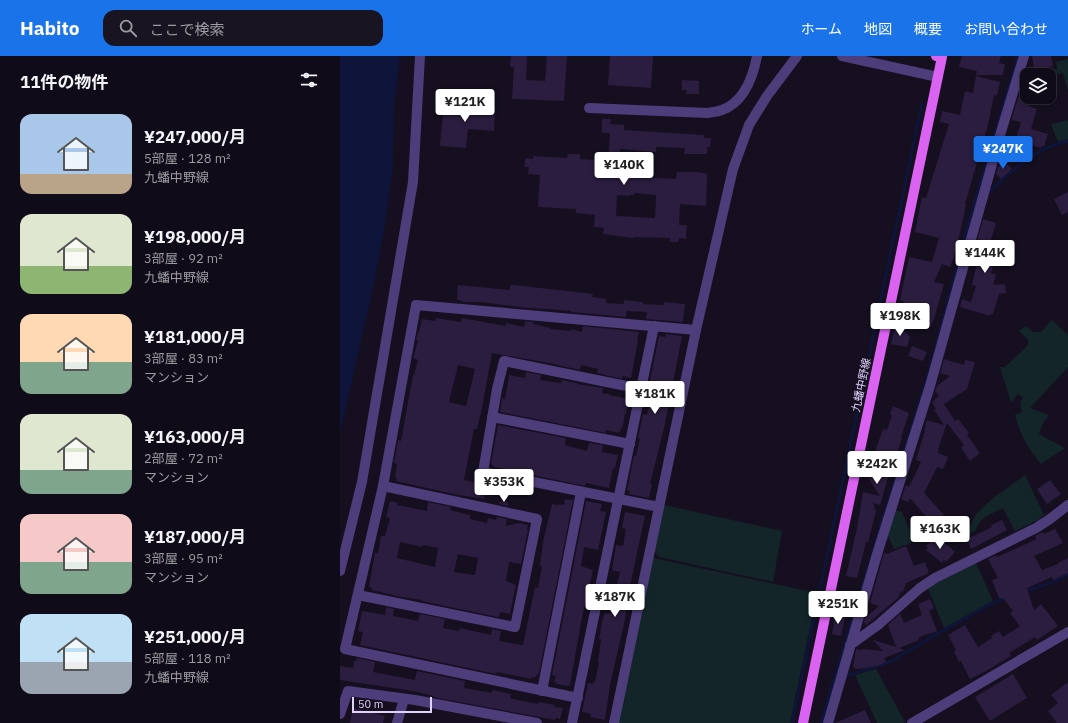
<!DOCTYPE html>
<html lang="ja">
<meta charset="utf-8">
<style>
:root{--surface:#100b18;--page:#191421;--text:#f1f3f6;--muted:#9c9ba2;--line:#302b37;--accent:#1a73e8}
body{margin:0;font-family:"IBM Plex Sans","Noto Sans JP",sans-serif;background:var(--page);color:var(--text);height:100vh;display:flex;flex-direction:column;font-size:15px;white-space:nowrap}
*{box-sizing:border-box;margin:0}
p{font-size:13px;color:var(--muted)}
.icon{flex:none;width:22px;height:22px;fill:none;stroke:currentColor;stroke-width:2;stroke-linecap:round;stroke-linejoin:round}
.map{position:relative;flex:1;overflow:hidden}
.side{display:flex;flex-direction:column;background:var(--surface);width:340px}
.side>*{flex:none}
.tools{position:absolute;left:680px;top:12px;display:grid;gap:8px}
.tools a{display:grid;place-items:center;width:36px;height:36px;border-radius:8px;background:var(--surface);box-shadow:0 2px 6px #0003,0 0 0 1px var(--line);font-size:20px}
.scale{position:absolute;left:12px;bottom:10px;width:80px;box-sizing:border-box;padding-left:4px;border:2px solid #dfd2fb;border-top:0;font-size:11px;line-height:14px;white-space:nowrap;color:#dfd2fb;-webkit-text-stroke:3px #150f20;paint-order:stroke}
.price{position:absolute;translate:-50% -34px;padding:0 9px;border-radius:4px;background:#fff;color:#222;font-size:13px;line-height:26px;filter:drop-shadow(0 1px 2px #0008)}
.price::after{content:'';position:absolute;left:50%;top:24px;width:12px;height:9px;margin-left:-6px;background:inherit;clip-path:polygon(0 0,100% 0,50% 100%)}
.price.selected{background:var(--accent);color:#fff}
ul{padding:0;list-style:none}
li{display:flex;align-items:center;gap:12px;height:100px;padding:0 20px}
li span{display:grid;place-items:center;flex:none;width:112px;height:80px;border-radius:12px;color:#555}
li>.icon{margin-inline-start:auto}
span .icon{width:48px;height:48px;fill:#fffc;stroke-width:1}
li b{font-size:17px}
h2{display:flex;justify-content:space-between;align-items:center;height:48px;padding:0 20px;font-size:17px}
header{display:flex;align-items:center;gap:24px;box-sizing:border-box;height:56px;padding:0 20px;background:var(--accent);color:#fff}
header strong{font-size:19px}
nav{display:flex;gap:22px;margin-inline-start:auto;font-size:14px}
.search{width:280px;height:36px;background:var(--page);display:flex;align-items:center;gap:10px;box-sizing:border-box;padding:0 14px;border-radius:12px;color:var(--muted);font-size:15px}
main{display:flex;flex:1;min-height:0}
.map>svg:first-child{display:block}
.green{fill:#132529}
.water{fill:#0e143a}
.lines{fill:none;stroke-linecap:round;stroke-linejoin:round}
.stream{stroke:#0e143a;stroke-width:3}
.building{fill:#2b1d3f;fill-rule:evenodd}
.minor{stroke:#4d3e7b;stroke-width:10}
.major{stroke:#da63f1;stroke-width:10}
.labels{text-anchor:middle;stroke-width:3.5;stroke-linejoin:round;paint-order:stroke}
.street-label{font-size:11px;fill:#dfd2fb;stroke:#150f20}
</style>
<header>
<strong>Habito</strong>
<div class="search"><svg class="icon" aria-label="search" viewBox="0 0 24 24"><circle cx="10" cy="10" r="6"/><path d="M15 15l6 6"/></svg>ここで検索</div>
<nav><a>ホーム</a><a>地図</a><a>概要</a><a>お問い合わせ</a></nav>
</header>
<main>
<section class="side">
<h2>11件の物件<svg class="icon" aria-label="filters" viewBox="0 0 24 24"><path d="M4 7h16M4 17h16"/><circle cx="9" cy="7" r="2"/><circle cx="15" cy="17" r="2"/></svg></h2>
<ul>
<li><span style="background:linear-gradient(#a9c7e8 75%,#b9a48a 0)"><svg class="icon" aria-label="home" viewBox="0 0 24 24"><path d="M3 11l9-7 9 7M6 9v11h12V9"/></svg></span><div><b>¥247,000/月</b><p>5部屋 · 128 m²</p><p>九蟠中野線</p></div></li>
<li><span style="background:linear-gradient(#dfe7d0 65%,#8fb573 0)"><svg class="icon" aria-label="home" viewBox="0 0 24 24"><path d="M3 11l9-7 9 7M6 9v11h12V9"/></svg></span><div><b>¥198,000/月</b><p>3部屋 · 92 m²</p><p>九蟠中野線</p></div></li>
<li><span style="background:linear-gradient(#ffd9b3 60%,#7fa58c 0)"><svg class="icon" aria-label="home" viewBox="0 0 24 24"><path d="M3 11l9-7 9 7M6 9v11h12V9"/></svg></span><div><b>¥181,000/月</b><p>3部屋 · 83 m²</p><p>マンション</p></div></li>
<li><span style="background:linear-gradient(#dfe7d0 70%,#7fa58c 0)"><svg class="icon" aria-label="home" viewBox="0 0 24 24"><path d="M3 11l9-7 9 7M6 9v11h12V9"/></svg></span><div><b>¥163,000/月</b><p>2部屋 · 72 m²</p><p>マンション</p></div></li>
<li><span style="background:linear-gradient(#f6c9c9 60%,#7fa58c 0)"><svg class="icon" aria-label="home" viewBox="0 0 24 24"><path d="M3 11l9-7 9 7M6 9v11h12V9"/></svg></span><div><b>¥187,000/月</b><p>3部屋 · 95 m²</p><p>マンション</p></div></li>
<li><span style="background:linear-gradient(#bfe0f5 60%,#9aa5b1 0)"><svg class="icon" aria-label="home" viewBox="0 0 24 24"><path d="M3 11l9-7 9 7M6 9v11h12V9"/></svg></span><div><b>¥251,000/月</b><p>5部屋 · 118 m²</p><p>九蟠中野線</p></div></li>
</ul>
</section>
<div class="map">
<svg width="728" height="667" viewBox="0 0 728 667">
<rect width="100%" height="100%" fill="#150f20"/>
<g class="green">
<polygon points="728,3 728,35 723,17 711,20 710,15 717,13 716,6"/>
<polygon points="728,64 728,83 718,86 711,68"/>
<path d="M712 264 728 279V311L690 352 709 359 702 369 699 378 725 392 701 408C688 392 680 379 675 359L682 356 680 346 683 342 678 338 671 347 660 311H665L688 289V284L679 275 686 270 693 276H701Z"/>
<path d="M685 419 704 459 698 464 675 475 663 452C651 458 640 461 635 475L625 480 636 458 653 442Z"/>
<polygon points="324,449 442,475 433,526 319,501 315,496 315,491"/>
<polygon points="555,454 562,456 573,482 571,487 554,493 547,478"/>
<polygon points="304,500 477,537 450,667 269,667"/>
<polygon points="635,505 653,545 604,572 587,530"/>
<polygon points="536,613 565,666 563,667 537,667 515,619"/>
</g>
<polygon class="water" points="0,0 60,0 54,51 53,110 44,174 34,227 0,378"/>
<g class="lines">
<g class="stream">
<path d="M649 136C675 113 693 93 728 85"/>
<path d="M684 535C700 531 714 527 728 518"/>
<polyline points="506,620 552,605 595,579 651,548 667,541"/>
<polyline points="452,667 582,47"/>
<polyline points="481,667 543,462 589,316 629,166 678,0"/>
</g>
</g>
<g class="building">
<polygon points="171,0 187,0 186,24 205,25 207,0 227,0 224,45 172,43 174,11 170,11"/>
<polygon points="270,0 313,0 311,32 268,29"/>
<polygon points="622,0 661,0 659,7 665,8 663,19 636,19 637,15 619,11"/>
<polygon points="692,0 711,0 713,10 709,11 710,19 698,19 696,12 694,13"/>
<polygon points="636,20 660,26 657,40 654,39 648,69 625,148 626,149 624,155 625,155 614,201 610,211 602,208 594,226 604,228 593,266 590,271 561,251 564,246 560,244 569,201 592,206 599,182 575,176 582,141 586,142 609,68 600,66 602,55 620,59 625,35 633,37"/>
<polygon points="342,24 359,25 359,38 346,38 347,34 342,34"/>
<polygon points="681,32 687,33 687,41 690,41 687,49 697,53 691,73 708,78 704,91 701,90 701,92 687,88 682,104 669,100 673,97 663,94 665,84 674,87 675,82 676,82 681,66 672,64 672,62"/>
<polygon points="104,47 155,50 154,75 128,73 126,92 100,90"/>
<path d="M262 63H271L270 68 284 69V74L364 79V82H371L370 91H367V98H344L345 92 316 91V96L280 93 278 120 336 123 337 116H358L367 118 366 150 340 148 339 169H347L346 183 339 182 338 186H330V182L294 181 293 182 263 178 264 172 254 171 255 159 236 157V153L198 151 200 119 188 118 189 111H185V102L193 103V100L227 102 228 98H240V103L268 105 270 77H262ZM294 137 316 139 315 162 276 160 277 139 289 140V139H294Z"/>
<polygon points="664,105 672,113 661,123 656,118 658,111"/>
<polygon points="728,136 728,156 722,159 714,143"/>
<polygon points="643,163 656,167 650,187 659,189 651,217 656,219 653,229 665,228 666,237 659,238 653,258 651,258 650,260 620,251 622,243 631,246 636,230 632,229 639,200 638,199 638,197 634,196"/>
<polygon points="118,229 170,234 170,229 174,229 253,238 252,241 266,243 266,247 284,248 284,244 303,246 303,248 324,249 324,246 345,248 343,266 306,263 307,256 287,255 286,261 231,256 231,255 209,253 187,252 141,246 123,246 123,245 117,244"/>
<path d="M96 262 121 266 122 262 166 270V267L184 271 185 265 193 266V268L210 272V273L231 275V273L242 276 243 270 299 276 297 285H298L291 322 283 320 282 323 257 317 258 313 241 309 240 314 209 307 152 297 142 352 137 373H134L124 424 147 429 144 443 113 438 56 425 57 422H55L57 408 54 407 58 384 61 385 73 319H74L78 304 73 302 78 285 76 284 78 276H79L82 263 95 265ZM118 309 135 313 126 350 109 346Z"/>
<polygon points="556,267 570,281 567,291 551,288"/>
<polygon points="326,278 342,280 325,368 310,428 312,428 309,442 289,438 290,435 287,435 294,399 296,400 300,383 298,382 303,358 307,359 312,335 308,334 319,280 325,281"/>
<polygon points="572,290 587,296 583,305 568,300"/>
<polygon points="604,303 624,309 625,304 635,306 627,333 604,348 615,365 618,363 629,377 627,379 640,397 630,405 621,392 624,389 607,367 598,393 599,393 598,397 608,401 603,413 597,411 584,437 604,459 603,460 606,463 590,483 580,471 588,463 570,442 568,446 561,443 566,429 569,431 581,406 576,404 585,374 584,374 587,364 604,369 594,354 596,353 592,346 599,340 595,335 597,330 610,320 600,317"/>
<polygon points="186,316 201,319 200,324 221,327 222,324 237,327 237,328 263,332 262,337 269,338 269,339 289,343 286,358 285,358 283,370 279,377 266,374 266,377 160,356 162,342 165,343 169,319 185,322"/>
<polygon points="553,350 569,357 561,381 562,382 556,400 554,400 540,449 533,447 536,455 528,486 526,486 517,522 506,520 517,472 523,436 540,440 524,415 544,401 534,398 543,373 547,374 552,359 550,358"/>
<polygon points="158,369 226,382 225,389 247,395 249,387 263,389 262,396 278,399 275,413 273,412 269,432 246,427 245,430 154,411 151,407"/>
<polygon points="710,424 721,438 707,448 697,433"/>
<polygon points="225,443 233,444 199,617 198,619 196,619 195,622 191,621 191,623 157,616 156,618 20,589 23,576 18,575 22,555 45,559 46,551 54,553 53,560 78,565 80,558 105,563 103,572 119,575 120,572 151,579 152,573 161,575 159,585 183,589 195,531 198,532 202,511 200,510 203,486 212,448 219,449 219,448 224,449"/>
<path d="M50 445 58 447 57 449 87 455 88 446 111 451 110 454 130 459V463L147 467 148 462 156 464 157 461 167 463 166 470 179 467 188 469 187 474H188L181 508 169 506 166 525 176 529 170 558 160 556 159 561H157L82 545V544L61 541 32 534V532L29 531 35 497H38L41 480H45L50 462 46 461ZM60 486 82 491 83 489 98 492 95 511 57 502ZM118 498 138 502 135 519 114 516Z"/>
<polygon points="160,445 168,446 168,450 159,448"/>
<polygon points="246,445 262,448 260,455 266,456 258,494 244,491 241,510 253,514 242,561 230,629 228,630 216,628 217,627 214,626 216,620 212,619"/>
<polygon points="285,456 305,460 287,544 288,548 284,568 270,629 265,664 250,661 251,658 242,656 248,627 253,628 253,626 255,626 259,606 258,606 261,583 259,583 262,566 265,557 269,558 280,516 272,514 276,489 283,490 286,473 282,472"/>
<polygon points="662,464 667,474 631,493 627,483 652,471 651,469"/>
<polygon points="715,473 723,487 694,500 702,514 718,508 718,507 728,502 728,517 713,524 712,521 687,532 694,554 701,548 718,570 697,584 695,581 669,597 671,600 646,615 630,623 621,605 619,606 614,596 616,594 608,579 625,569 638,591 652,582 651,580 659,575 663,581 680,570 670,557 673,555 663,542 659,542 652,524 658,522 648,503 656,499 657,501 695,484 696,483 695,480 703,476 704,478"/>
<polygon points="596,479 615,496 606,506 604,504 602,507 586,494 588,492 586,490"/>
<polygon points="566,490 574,510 585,506 589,517 566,527 563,536 561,535 558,542 526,569 524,566 525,562 539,550 530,547 544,497 547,498"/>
<polygon points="590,543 594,552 589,555 597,575 582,580 578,583 579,584 559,592 565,594 544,602 546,606 537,610 517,613 513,612 516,593 522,594 522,593 543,595 533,584 556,591 548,569 560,558 564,567 582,559 578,548"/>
<polygon points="495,559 505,561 501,580 492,578"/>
<polygon points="17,602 35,606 33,616 75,624 77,615 125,625 124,632 152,637 152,634 171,638 170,642 173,643 198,648 198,646 215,649 214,651 223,652 220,663 216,662 215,664 93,641 94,640 73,635 0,624 0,610 13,612 14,605 16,605"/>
<polygon points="673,618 687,642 650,665 635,641"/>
<polygon points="728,626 728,667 717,667 708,655 718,647 711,639"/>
<polygon points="13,652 45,660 43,667 10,667"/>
<polygon points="525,654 531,667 495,667"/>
</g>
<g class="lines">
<g class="minor">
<polyline points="502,0 598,21"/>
<path d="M249 52 367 57C372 56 377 56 382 54 404 46 413 21 417 0"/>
<polyline points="301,333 164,305 157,333 143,416 319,451"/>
<polyline points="152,361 290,388"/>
<polyline points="0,515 22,426 73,126 80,0"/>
<polyline points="18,539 175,571 197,463 43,430"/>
<polyline points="510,589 538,569 580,532 595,522 696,472 710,463 728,449"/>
<polyline points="202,635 241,436"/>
<polyline points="238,642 5,593 43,430 76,249 356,274"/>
<polyline points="0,658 8,635 75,644 197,667"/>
<polyline points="57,667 64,643"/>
<polyline points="232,667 314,270"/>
<polyline points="274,667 356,274 393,113 409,69 427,40 457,0"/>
<polyline points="488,667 538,495 590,330 661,76 684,0"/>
<polyline points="572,667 728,576"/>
</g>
<polyline class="major" points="463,667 602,1 596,0"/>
</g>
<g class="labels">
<g class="street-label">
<text transform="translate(521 329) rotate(-78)" y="4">九蟠中野線</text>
</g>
</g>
</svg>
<div class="tools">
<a><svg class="icon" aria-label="layers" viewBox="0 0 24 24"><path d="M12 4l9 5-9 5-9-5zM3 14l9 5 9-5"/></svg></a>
</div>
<div class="scale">50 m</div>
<b class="price" style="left:125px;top:67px">¥121K</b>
<b class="price selected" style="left:663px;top:114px">¥247K</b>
<b class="price" style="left:284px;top:130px">¥140K</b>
<b class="price" style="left:645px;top:218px">¥144K</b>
<b class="price" style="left:560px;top:281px">¥198K</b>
<b class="price" style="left:315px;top:359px">¥181K</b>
<b class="price" style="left:537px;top:429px">¥242K</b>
<b class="price" style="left:164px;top:447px">¥353K</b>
<b class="price" style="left:600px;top:494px">¥163K</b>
<b class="price" style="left:275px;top:562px">¥187K</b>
<b class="price" style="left:498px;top:569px">¥251K</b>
</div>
</main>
